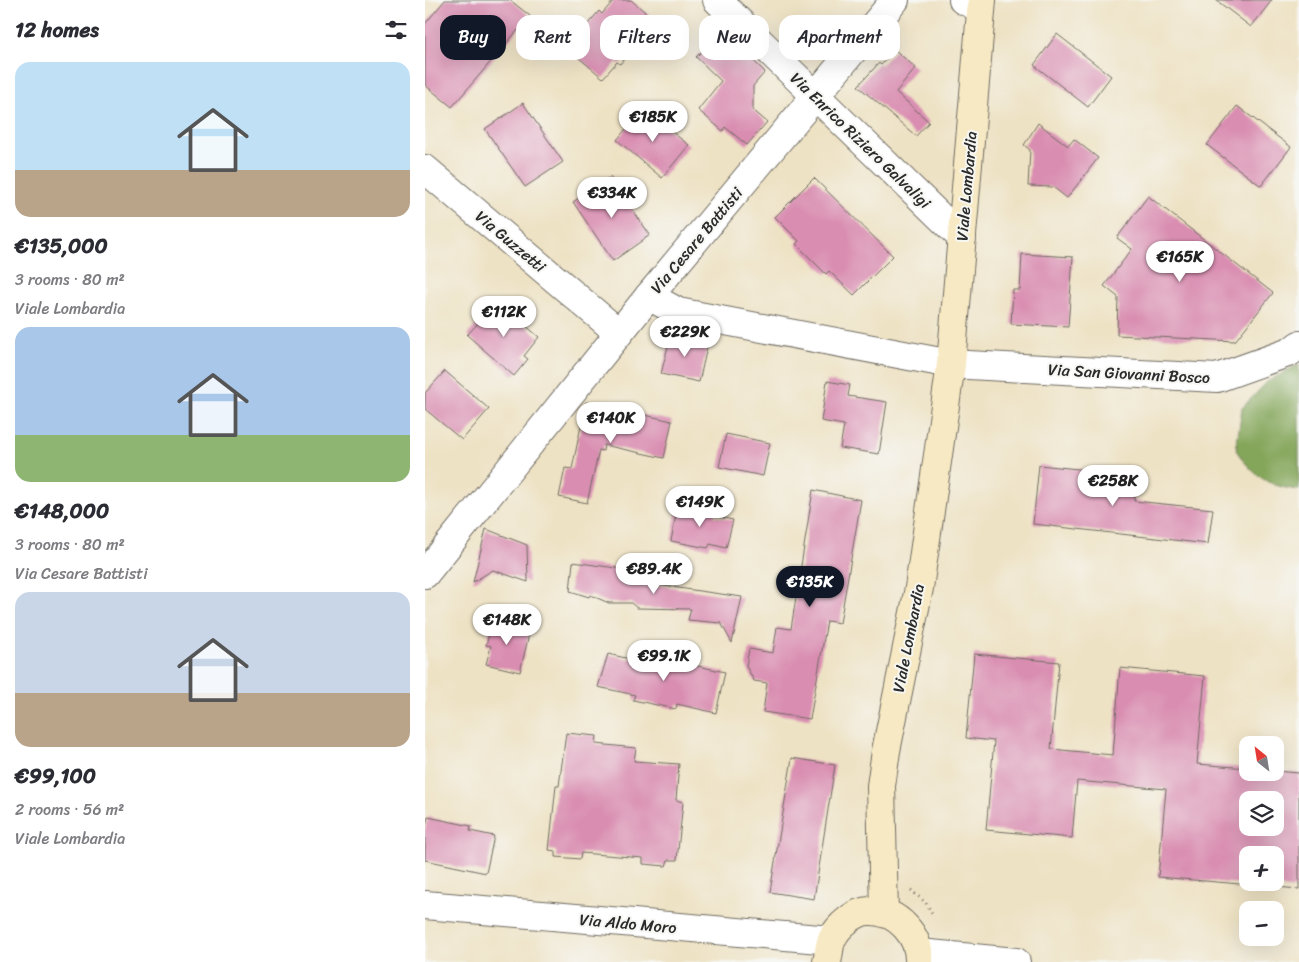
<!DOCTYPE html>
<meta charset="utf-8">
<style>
:root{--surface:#fff;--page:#f2f2f3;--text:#2b2b33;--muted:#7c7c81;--accent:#111827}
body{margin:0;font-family:Sriracha,sans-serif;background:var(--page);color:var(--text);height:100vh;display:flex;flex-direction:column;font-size:19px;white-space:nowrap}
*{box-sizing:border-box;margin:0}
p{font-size:16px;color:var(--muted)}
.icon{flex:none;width:28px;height:28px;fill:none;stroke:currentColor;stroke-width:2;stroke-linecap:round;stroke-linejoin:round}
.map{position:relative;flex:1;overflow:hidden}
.sheet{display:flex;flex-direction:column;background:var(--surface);width:425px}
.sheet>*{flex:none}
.top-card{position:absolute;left:15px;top:15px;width:475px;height:45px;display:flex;gap:10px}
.needle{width:32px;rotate:330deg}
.controls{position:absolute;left:814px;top:736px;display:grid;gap:10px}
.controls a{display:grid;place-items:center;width:45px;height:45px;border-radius:10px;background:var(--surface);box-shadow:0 5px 20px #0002;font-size:25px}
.price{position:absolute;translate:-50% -42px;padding:0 11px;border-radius:18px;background:#fff;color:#222;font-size:16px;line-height:32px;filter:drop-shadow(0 1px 2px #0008)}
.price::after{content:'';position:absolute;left:50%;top:30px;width:15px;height:11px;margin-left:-8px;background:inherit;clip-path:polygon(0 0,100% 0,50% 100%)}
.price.current{background:var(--accent);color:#fff}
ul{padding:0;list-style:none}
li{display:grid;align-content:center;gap:10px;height:265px;padding:0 15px}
li span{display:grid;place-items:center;height:155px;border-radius:15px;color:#555}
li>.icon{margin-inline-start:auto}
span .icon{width:90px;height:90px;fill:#fffc;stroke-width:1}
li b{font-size:21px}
h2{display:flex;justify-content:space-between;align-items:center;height:60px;padding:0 15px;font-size:21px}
.pill{padding:0 18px;border-radius:15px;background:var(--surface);box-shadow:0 5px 20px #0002;font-size:18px;line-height:45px}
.pill.current{background:var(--accent);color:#fff}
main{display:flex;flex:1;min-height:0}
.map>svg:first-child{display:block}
.forest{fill:#84a65a;stroke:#586842}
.building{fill:#d98db1;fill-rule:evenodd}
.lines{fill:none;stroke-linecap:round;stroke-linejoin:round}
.street-casing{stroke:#6f6b61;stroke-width:30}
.secondary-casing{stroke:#6f6b61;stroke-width:30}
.path{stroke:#6f6b61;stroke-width:3;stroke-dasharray:1 4;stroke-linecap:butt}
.street{stroke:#fff;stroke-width:28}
.secondary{stroke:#f7e9c3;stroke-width:28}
.labels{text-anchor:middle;stroke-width:4;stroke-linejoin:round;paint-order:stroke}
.street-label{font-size:16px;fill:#2b2b2b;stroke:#f6f6f2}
</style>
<main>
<section class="sheet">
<h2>12 homes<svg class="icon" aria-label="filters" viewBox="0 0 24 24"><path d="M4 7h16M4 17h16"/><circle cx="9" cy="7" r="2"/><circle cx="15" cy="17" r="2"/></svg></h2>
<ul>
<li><span style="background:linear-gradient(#bfe0f5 70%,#b9a48a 0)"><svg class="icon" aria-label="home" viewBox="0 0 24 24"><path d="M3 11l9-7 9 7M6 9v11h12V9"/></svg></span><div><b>€135,000</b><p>3 rooms · 80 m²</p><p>Viale Lombardia</p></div></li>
<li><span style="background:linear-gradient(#a9c7e8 70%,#8fb573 0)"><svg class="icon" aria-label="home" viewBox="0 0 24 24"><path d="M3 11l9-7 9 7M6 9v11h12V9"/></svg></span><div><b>€148,000</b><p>3 rooms · 80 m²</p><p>Via Cesare Battisti</p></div></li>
<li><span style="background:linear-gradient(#c9d6e8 65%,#b9a48a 0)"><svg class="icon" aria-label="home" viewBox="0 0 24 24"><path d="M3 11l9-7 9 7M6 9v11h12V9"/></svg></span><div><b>€99,100</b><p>2 rooms · 56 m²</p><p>Viale Lombardia</p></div></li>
</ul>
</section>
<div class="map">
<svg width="874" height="962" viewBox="0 0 874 962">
<rect width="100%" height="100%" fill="#f6f6f2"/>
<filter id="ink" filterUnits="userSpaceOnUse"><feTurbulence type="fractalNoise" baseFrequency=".02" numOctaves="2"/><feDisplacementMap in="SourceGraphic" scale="10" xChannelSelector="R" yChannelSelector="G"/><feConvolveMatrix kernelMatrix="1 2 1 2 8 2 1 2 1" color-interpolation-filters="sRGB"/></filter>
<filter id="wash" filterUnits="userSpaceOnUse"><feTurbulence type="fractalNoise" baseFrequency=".0096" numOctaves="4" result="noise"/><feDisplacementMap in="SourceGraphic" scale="20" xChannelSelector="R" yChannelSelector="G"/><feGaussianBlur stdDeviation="1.12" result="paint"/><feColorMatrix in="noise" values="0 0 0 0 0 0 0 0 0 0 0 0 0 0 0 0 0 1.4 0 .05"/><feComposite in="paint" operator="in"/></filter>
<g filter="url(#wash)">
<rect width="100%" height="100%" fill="#eee2c4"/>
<path class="forest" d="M874 364V490C844 487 828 476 811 450L817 408 842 382Z"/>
<g id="blocks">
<g class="building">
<polygon points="20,0 85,0 105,16 27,107 0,85 0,24"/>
<polygon points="189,0 206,0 231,21 195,64 192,62 178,78 148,53 162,37 156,32 174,11 177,14"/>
<polygon points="791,0 847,0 826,27"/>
<polygon points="298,31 340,72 328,86 328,110 342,122 322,145 300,127 298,131 273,110 296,81 271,57"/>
<polygon points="632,34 686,76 663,107 609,65"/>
<polygon points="470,50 491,68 471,92 504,122 491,136 433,86 454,63 456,65"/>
<polygon points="98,103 138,162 100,187 60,129"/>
<polygon points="812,106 866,147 836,186 782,145"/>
<polygon points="217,109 264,145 237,178 192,140"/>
<polygon points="613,123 643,146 649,139 673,158 642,198 628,187 603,186 605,150 599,145"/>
<polygon points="185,177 225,235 188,261 148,202"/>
<polygon points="389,178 468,256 429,295 404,271 401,274 371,244 374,241 350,217"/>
<polygon points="723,196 848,293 810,341 692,335 693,297 679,286 707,249 692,238"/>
<polygon points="597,254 648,257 643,327 586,324 588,290 595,290"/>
<polygon points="73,302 114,337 99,356 103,359 89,376 42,335"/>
<polygon points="246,334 283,343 274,382 236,374"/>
<polygon points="20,371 64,409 37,440 0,409 0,393"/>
<polygon points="402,381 425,385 423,396 462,402 454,454 415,448 419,425 396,421"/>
<polygon points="161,402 247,421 239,458 179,445 178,451 174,450 162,503 134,497 140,468 147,469"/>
<polygon points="301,434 345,443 338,476 294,467"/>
<polygon points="614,465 712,475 709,501 788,509 783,544 608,524"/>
<polygon points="388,490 436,500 415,623 402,621 385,719 338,712 342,683 329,681 321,666 324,649 348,653 352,627 366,629"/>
<polygon points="253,504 291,513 289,516 308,520 301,548 285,544 283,548 246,541"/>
<polygon points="61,529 102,545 103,582 68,570 48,582"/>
<polygon points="148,562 191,568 233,582 232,585 317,597 307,643 296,623 263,620 266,609 212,608 206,603 184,603 165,595 164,597 145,591"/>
<polygon points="68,620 105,630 95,672 61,664 66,646 61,645"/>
<polygon points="183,654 205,659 206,656 218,658 219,654 300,672 291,713 252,704 251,709 208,700 210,695 173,687"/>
<path d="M549 654 634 662 626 749 688 755 695 668 780 676 772 764 822 768V772H850V771L874 773V889L733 877 741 789 652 781 647 838 561 830 569 741 541 738ZM822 800H850V828H822ZM822 855H850V882H822Z"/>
<polygon points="141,733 172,736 171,744 211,748 209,761 254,764 251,800 258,802 252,860 243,860 241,866 218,864 218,858 156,853 155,859 131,857 131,851 124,850 131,786 134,786"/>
<polygon points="367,758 410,765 389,899 345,892"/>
<polygon points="3,817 46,826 45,831 69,836 61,873 0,860 0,829"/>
</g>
</g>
</g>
<g filter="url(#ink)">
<use href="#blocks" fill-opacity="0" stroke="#6f6b61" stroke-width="1"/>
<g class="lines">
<g class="street-casing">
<g id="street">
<polyline points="292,0 537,238"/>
<polyline points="538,0 555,8"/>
<polyline points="0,169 194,333"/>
<polyline points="224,296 253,312 526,364 543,365 792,378 865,352 874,345"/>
<polyline points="0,574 224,296 470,0"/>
<polyline points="0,905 406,940"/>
<polyline points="494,953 591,962"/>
</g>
</g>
<g class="secondary-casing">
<g id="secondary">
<polyline points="459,913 456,786 461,751 494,588 526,364 557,0"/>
<path d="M402 962C404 955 404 945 407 939 413 926 431 910 446 911 473 911 495 936 494 962"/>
</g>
</g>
<polyline class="path" points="486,890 501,903 507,913"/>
<use href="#street" class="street"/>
<use href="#secondary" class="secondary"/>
</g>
</g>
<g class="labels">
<g class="street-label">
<text transform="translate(436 140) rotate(44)" y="6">Via Enrico Riziero Galvaligi</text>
<text transform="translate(541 186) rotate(-85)" y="6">Viale Lombardia</text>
<text transform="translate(271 240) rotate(-50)" y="6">Via Cesare Battisti</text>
<text transform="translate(86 241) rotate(40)" y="6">Via Guzzetti</text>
<text transform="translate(704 373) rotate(3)" y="6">Via San Giovanni Bosco</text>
<text transform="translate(483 638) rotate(-79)" y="6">Viale Lombardia</text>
<text transform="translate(203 923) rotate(5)" y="6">Via Aldo Moro</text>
</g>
</g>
</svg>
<div class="controls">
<a><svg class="needle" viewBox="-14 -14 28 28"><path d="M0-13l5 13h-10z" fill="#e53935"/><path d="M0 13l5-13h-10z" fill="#7c7c81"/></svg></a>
<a><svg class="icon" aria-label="layers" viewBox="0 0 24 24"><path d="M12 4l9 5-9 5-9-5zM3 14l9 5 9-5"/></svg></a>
<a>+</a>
<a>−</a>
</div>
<b class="price" style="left:228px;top:143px">€185K</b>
<b class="price" style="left:187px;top:219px">€334K</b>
<b class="price" style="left:755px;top:283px">€165K</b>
<b class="price" style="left:79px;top:338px">€112K</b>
<b class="price" style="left:260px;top:358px">€229K</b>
<b class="price" style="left:186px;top:444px">€140K</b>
<b class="price" style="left:688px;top:507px">€258K</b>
<b class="price" style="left:275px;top:528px">€149K</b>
<b class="price" style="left:229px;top:595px">€89.4K</b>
<b class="price current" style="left:385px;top:608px">€135K</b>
<b class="price" style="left:82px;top:646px">€148K</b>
<b class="price" style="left:239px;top:682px">€99.1K</b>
<div class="top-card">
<a class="pill current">Buy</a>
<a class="pill">Rent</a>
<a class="pill">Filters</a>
<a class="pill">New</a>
<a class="pill">Apartment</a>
</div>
</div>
</main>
